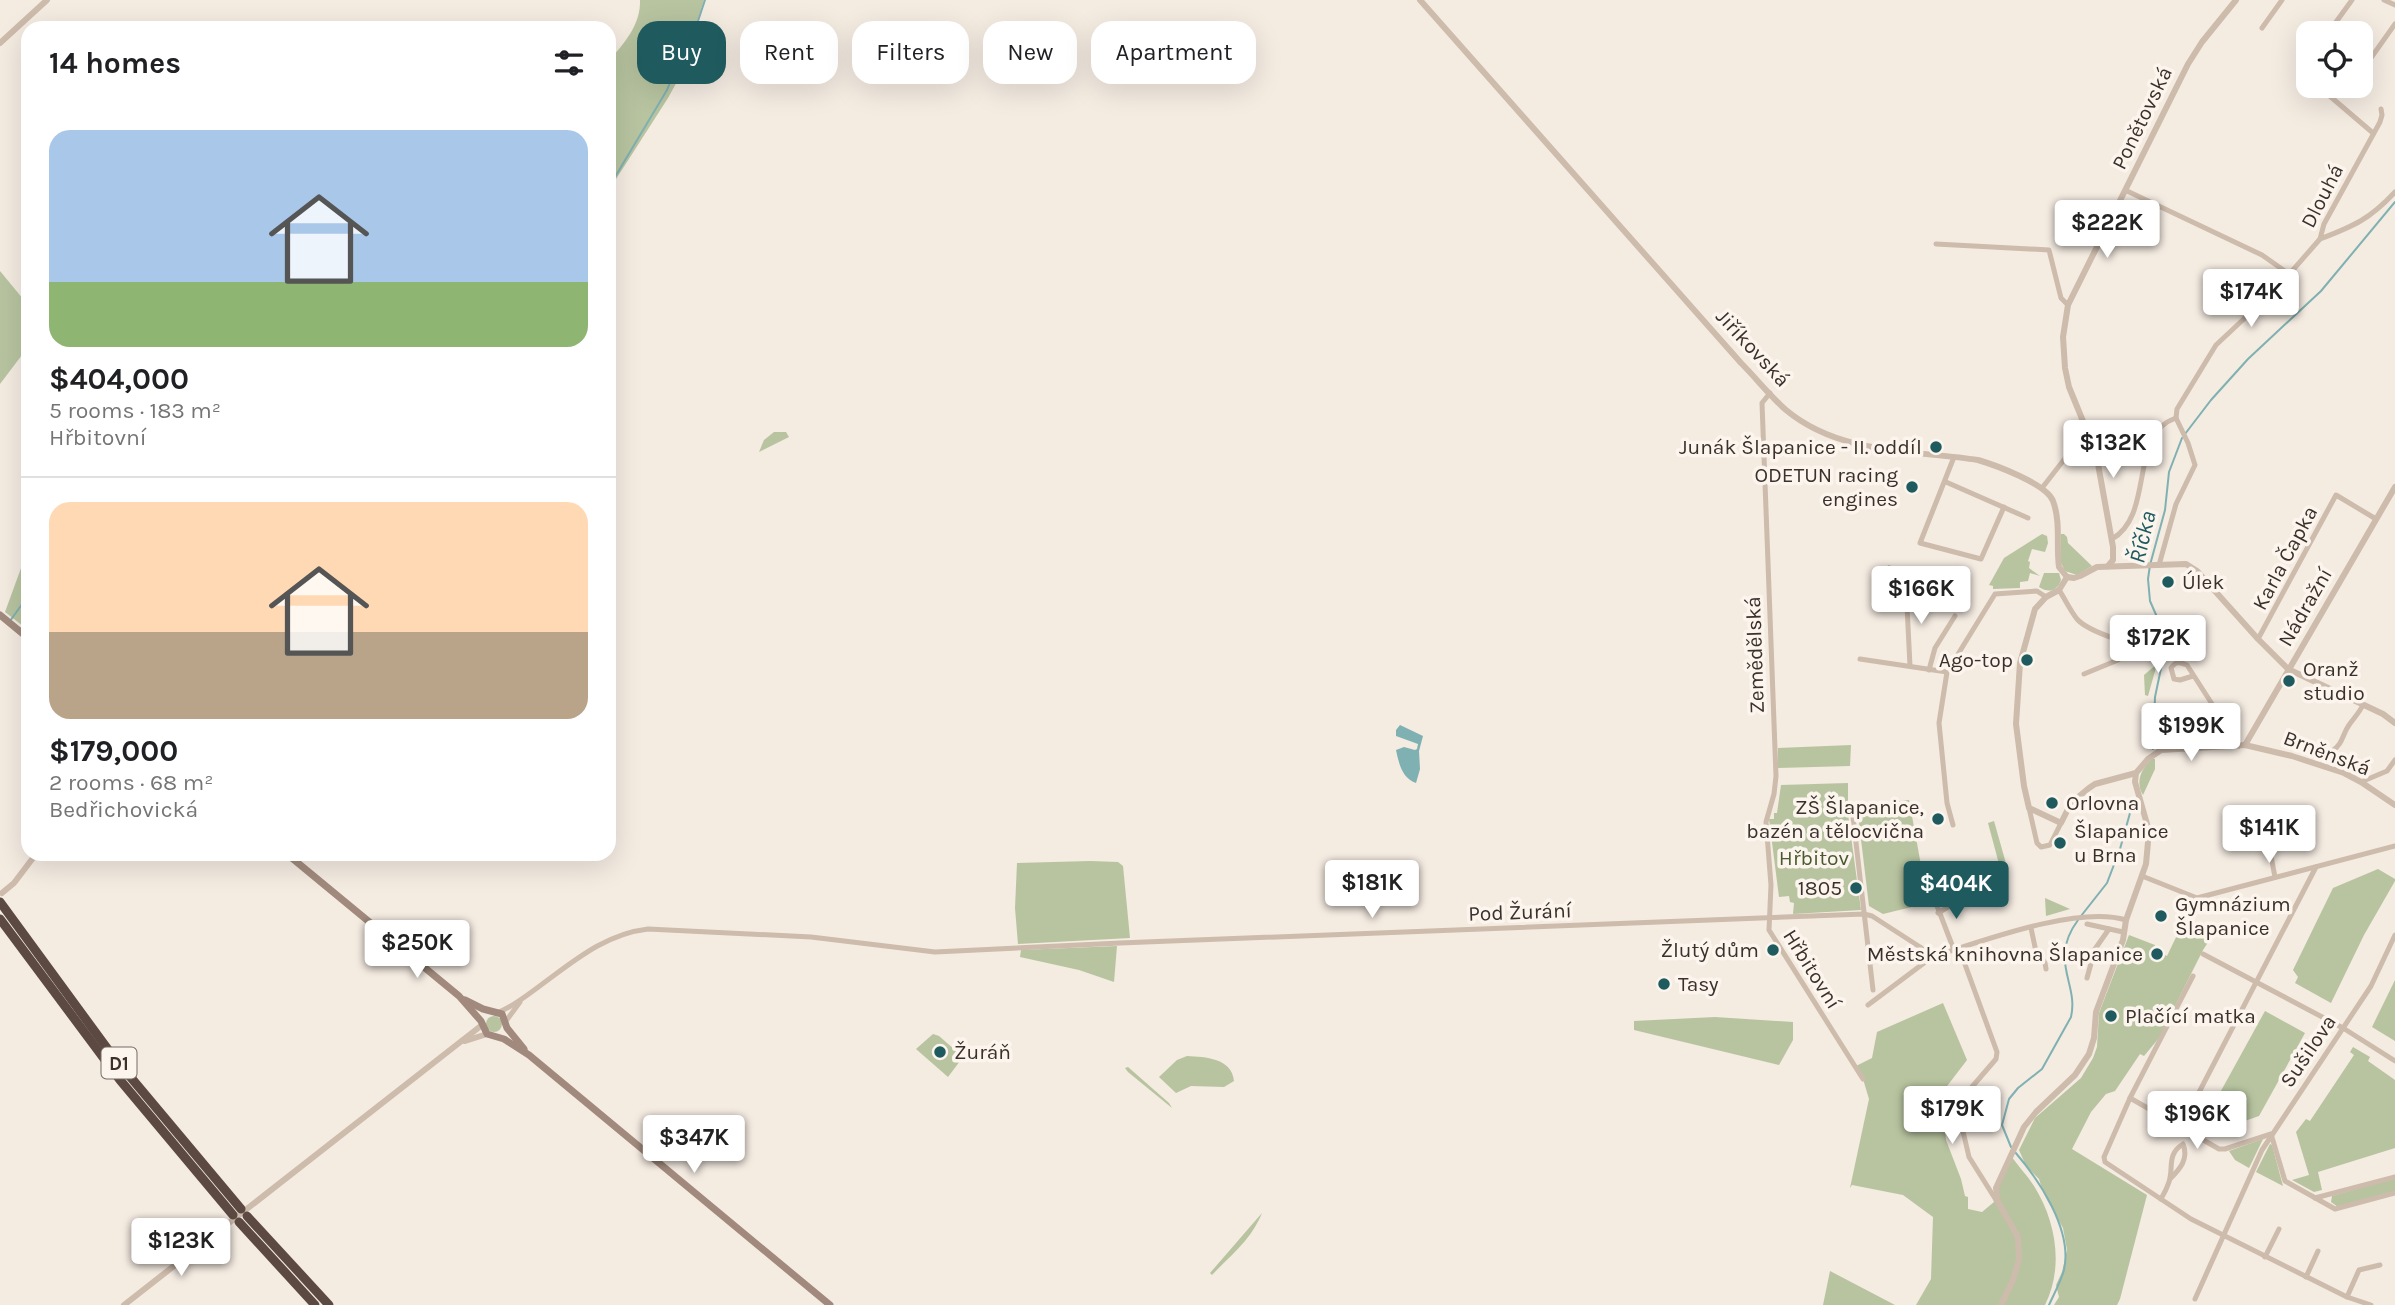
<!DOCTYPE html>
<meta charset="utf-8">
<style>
:root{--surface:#fff;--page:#f6f6f6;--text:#202124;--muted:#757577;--line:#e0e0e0;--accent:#1f5a5e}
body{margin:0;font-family:Karla,sans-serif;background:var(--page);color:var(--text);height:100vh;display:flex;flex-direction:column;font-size:26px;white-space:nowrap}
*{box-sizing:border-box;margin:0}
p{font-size:23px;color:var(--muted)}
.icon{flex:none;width:38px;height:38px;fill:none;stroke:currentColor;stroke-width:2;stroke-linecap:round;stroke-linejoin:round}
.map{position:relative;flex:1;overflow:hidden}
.panel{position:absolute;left:21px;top:21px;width:595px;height:840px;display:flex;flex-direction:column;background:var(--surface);border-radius:21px;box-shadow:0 7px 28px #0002}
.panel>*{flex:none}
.banner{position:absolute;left:637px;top:21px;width:665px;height:63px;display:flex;gap:14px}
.buttons{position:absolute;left:2296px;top:21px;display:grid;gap:14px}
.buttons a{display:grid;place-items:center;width:77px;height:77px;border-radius:14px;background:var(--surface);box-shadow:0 7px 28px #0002;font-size:35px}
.price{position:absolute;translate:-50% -60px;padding:0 16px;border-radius:7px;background:#fff;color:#222;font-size:23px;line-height:46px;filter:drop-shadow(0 2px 4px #0008)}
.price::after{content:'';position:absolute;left:50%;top:42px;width:21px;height:16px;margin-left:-10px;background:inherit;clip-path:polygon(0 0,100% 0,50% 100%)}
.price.selected{background:var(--accent);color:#fff}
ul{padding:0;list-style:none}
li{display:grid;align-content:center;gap:14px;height:371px;padding:0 28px}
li+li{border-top:2px solid var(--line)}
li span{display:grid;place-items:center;height:217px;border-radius:21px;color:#555}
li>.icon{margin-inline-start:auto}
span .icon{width:126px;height:126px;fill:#fffc;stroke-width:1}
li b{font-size:30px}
h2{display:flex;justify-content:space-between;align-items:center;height:84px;padding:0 28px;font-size:30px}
.pill{padding:0 24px;border-radius:21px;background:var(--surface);box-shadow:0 7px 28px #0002;font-size:24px;line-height:63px}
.pill.selected{background:var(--accent);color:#fff}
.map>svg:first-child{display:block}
.green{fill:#b8c4a0}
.water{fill:#7fb0b2}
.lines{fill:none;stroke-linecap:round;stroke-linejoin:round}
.stream{stroke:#7fb0b2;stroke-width:2}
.minor{stroke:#cdbbac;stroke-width:5}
.tertiary{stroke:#cdbbac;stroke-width:6}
.secondary{stroke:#a18a7d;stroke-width:7}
.motorway{stroke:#5c4a42;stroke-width:9}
.poi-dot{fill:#1f5a5e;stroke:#fbf5ee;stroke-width:2.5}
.labels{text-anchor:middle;stroke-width:7;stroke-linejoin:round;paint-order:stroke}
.shield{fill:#fbf5ee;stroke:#756b66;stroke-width:2}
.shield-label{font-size:19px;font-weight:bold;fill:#3b302b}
.street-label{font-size:21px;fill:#3b302b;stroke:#fbf5ee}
.poi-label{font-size:21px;fill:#3b302b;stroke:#fbf5ee;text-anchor:start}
.park-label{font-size:21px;fill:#4a5a2e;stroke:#fbf5ee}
.water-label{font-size:23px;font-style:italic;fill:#1f5a5e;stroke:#fbf5ee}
</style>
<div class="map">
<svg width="2395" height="1305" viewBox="0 0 2395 1305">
<rect width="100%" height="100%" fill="#f4ebe1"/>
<g class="green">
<path d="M640 0H704L679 78 668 98 609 190V61C624 43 641 25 640 0Z"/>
<polygon points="0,271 28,305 28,347 0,384"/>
<polygon points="774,432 786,432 789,437 759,452 764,440"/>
<polygon points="2042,534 2047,536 2048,543 2045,552 2032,549 2028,561 2030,562 2029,568 2040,576 2030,573 2028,581 2020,582 2020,588 1993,589 1993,586 1989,585 2004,558"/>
<polygon points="2061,534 2064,534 2067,537 2068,543 2092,566 2077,575 2065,571 2061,563"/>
<polygon points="28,549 28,630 5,612"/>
<polygon points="1888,565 1965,585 1959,593 1967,595 1962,609 1948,607 1949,600 1947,599 1945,604 1942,606 1924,602 1925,593 1922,587 1902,582 1902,598 1880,596"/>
<path d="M2044 573H2059L2061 580C2057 592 2048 593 2039 587Z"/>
<polygon points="2157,664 2148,696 2145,695 2144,675"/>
<polygon points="1851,745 1850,766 1778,768 1778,748"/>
<path d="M2152 759H2155V769L2143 795C2135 782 2141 769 2152 759Z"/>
<polygon points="1848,783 1848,814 1861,910 1793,914 1794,903 1790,902 1789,896 1779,897 1769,819 1774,819 1774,813 1777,813 1781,785"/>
<polygon points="1909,800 1928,903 1883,914 1869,906 1857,806"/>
<polygon points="1994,821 2007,867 1999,864 1988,823"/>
<polygon points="1090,861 1118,862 1123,866 1130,938 1018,944 1015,908 1017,863"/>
<polygon points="2378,869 2395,879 2395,881 2364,935 2331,1003 2295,983 2298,977 2293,970 2333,888"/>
<polygon points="2045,898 2070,909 2046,916"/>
<polygon points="2189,921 2212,936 2203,950 2159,1038 2144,1056 2140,1054 2115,1091 2106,1094 2091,1112 2072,1149 2147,1195 2120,1299 2117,1305 2054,1305 2059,1297 2056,1285 2062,1272 2067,1250 2063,1228 2043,1192 2039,1179 2026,1166 2019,1150 2035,1118 2081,1078 2093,1058 2097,1047 2099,1013 2129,935 2155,945 2153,950 2167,956 2179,931 2182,933"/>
<polygon points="1117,946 1114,982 1079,970 1020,957 1021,950"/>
<polygon points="2395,980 2395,1041 2372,1027"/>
<path d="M1943 1003 1967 1060 1941 1094 1946 1140 1961 1179 1965 1196 1968 1197V1209L1982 1212 1994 1202 1991 1191 1997 1200 1996 1188 2011 1156C2018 1166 2027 1175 2034 1186 2056 1221 2064 1267 2045 1305H1916L1931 1279 1933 1217 1903 1195 1852 1185 1850 1188 1869 1099 1863 1079 1856 1066 1872 1058 1877 1032Z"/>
<polygon points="2265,1011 2305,1033 2259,1116 2222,1129 2193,1113 2198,1103 2211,1109"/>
<circle cx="494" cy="1024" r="8"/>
<polygon points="1715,1017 1793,1022 1793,1040 1779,1065 1634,1030 1634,1021"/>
<polygon points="933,1034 939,1036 963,1057 948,1077 916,1049"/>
<polygon points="2353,1047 2370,1057 2368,1061 2395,1080 2395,1148 2318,1172 2322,1190 2314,1192 2292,1180 2309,1175 2296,1132 2306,1119 2310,1121 2354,1055 2350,1052"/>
<path d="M1187 1056C1205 1057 1232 1058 1234 1081L1224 1087 1191 1086 1176 1093 1159 1077 1177 1060Z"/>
<polygon points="1128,1067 1169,1103 1172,1108 1128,1072 1125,1068"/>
<polygon points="2263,1139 2249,1168 2235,1160 2229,1151"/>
<polygon points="2270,1144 2272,1145 2283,1186 2256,1172"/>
<polygon points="2395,1178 2395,1192 2338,1207 2331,1202 2332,1196"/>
<path d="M1262 1213C1251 1240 1232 1254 1212 1275L1210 1273Z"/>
<polygon points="1830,1271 1895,1305 1823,1305"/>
</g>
<path class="water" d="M1400 725 1423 736 1419 751 1420 769 1416 783C1402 778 1399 764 1396 750L1404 747 1415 750 1417 749 1418 744 1396 736V730Z"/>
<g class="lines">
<g class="stream">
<polyline points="609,187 667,90 676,68 687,54 705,0"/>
<polyline points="2185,434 2211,400 2248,359 2321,291 2395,202"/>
<polyline points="10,621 28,596"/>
<polyline points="2153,749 2155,697 2167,640 2150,601 2148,579 2150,565 2165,510 2169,472 2182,438"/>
<polyline points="2081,916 2107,883 2120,849 2130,813"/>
<path d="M2011 1147 2002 1125 2009 1099 2018 1088 2042 1069 2071 1017C2079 983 2048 961 2078 920"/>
<path d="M2015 1152C2039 1180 2073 1230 2064 1270 2061 1281 2054 1294 2049 1305"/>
</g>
<g class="minor">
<polyline points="2384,0 2395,5"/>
<polyline points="2262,28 2282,0"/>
<polyline points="2328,33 2352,0"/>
<polyline points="2361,72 2395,24"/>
<polyline points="2304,78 2308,80"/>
<polyline points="2318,86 2373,133"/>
<polyline points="2125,190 2262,255 2289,274"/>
<path d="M2320 239C2354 226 2370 219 2395 192"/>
<polyline points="1936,244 2049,250 2061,298 2068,305"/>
<polyline points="1770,393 1762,403 1776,776 1774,794 1766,822 1771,885 1769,930 1863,1079"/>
<polyline points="2176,418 2177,409 2216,345 2278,287 2320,239 2324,224 2380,122 2382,115 2381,109"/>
<polyline points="1954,457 1920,543 1981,559 2004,507"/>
<polyline points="1946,482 2028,518"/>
<polyline points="2042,488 2087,430"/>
<path d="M2112 539C2155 515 2128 434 2176 418"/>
<polyline points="2159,565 2176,504 2195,465 2188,443 2176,418"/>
<polyline points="1906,586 1910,666"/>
<path d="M2059 590C2065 599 2070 610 2077 619 2089 633 2139 647 2158 651"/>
<polyline points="2258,639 2336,495 2376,519"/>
<polyline points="1860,659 1947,672"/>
<polyline points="1929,670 1935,648 1955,616"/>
<polyline points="2084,674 2118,660 2134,646"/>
<path d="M2193 676 2180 680 2174 679 2171 668C2176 661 2179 662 2187 665L2239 746"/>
<path d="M2332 751C2343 744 2342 735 2349 725 2354 718 2359 713 2363 705"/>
<polyline points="2361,782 2387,771 2395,760"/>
<polyline points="1852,808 1873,990"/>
<polyline points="2029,808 2037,843 2041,847 2050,845 2061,823"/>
<polyline points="1953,825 1947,803 1939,723 1947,672 1995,594 2037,591 2046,597"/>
<polyline points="2268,841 2275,877"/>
<polyline points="2142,876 2197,898 2395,846"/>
<polyline points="1934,898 1954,950"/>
<polyline points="1938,913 1971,893 1968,875"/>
<polyline points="2087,924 2123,932"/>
<polyline points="2031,928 2035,947 2045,963 2046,969"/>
<polyline points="1959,948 1997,1052 1996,1059 1965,1095 1962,1127 1969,1157 1996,1200"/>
<polyline points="2203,954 2343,1028 2395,1061"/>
<polyline points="2193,976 2130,1098 2104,1157 2105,1162 2191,1219 2347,1297 2371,1305"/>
<polyline points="2087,978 2095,949 2109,929"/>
<polyline points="1868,1005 1932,957"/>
<path d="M499 1012C514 1006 527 995 541 985 574 961 605 934 648 929L811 937 935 952 1120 943 1864 914 1872 916 1920 947 1932 957C1980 942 2077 905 2126 920"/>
<polyline points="506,1021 520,1002"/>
<polyline points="2130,1098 2219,1149 2225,1149 2271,1134 2285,1181 2335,1209 2395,1193"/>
<polyline points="2181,1127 2316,867"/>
<polyline points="2315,1198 2395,1177"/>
<path d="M2161 1199C2164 1194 2167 1188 2169 1182 2174 1167 2166 1155 2183 1144 2189 1159 2180 1169 2170 1179"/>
<polyline points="2265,1257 2279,1229"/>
<polyline points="2306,1277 2318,1251"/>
<polyline points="2347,1297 2359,1270 2380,1265"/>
<polyline points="2195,1299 2262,1150 2371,986 2395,935"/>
</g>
<g class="tertiary">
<path d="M1420 0 1741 363C1756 378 1770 396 1786 410 1840 455 1913 450 1978 460 1995 465 2047 484 2053 501 2061 522 2056 546 2059 567L2067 577"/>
<polyline points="0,43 47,0"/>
<polyline points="2108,566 2113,560 2113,547 2096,453 2069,387 2065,368 2063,337 2068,305 2188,64 2202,42 2236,0"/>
<polyline points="2395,723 2383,714 2288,669 2258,639 2197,571 2186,564 2097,567 2080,576 2074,578 2067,577 2059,590 2046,597 2035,609 2020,663 2016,724 2024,786 2029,808 2061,823 2071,803 2089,788 2095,784 2136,773 2148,759 2161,750 2245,745 2292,756 2344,773 2361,782 2395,805"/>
<polyline points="2245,745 2395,487"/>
<polyline points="2,893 14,883 36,854"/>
<polyline points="465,1041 487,1034"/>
<polyline points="124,1305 482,1025"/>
<polyline points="2001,1305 2013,1280 2019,1259 2018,1237 1998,1202 1996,1188 2024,1127 2036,1112 2075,1075 2089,1054 2094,1038 2096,1012 2123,940 2126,920 2146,864 2149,831 2135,782 2136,773"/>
</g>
<g class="secondary">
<polyline points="0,615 28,638"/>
<polyline points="287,854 459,996 481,1021 487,1034 504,1039 529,1055 830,1305"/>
<polyline points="465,1000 483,1009 502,1014 507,1028 524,1049"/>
</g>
<g class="motorway">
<polyline points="0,902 112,1055 241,1209"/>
<polyline points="0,919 120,1080 233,1215"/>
<polyline points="247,1216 329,1305"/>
<polyline points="239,1222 315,1305"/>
</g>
</g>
<g class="poi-dot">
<circle cx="1936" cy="447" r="7"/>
<circle cx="1912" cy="487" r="7"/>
<circle cx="2168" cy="582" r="7"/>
<circle cx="2027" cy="660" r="7"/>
<circle cx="2289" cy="681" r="7"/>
<circle cx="2052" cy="803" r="7"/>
<circle cx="1938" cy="819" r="7"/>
<circle cx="2060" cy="843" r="7"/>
<circle cx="1856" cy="888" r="7"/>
<circle cx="2161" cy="916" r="7"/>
<circle cx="1773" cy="950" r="7"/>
<circle cx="2157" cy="954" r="7"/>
<circle cx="1664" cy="984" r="7"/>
<circle cx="2111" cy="1016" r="7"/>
<circle cx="940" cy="1052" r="7"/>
</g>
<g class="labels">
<rect class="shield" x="101.5" y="1047.5" width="35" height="31" rx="5"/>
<g class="shield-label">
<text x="119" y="1070">D1</text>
</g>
<g class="street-label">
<text transform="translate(2142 118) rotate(-64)" y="7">Ponětovská</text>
<text transform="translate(2322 196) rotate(-63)" y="7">Dlouhá</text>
<text transform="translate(1753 348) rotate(47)" y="7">Jiříkovská</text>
<text transform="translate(2285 558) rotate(-62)" y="7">Karla Čapka</text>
<text transform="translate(2305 607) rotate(-60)" y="7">Nádražní</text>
<text transform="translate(1755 655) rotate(-92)" y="7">Zemědělská</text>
<text transform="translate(2327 753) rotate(21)" y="7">Brněnská</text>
<text transform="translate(1520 912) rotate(-2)" y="7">Pod Žurání</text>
<text transform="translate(1812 969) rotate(58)" y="7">Hřbitovní</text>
<text transform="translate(2308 1051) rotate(-56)" y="7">Sušilova</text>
</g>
<g class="poi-label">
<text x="1922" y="454" text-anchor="end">Junák Šlapanice - II. oddíl</text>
<text x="1898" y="482" text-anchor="end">ODETUN racing<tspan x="1898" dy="24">engines</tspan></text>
<text x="2182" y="589">Úlek</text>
<text x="2013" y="667" text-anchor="end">Ago-top</text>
<text x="2303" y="676">Oranž<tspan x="2303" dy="24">studio</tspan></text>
<text x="2066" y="810">Orlovna</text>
<text x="1924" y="814" text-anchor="end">ZŠ Šlapanice,<tspan x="1924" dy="24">bazén a tělocvična</tspan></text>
<text x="2074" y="838">Šlapanice<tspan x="2074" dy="24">u Brna</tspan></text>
<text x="1842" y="895" text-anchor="end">1805</text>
<text x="2175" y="911">Gymnázium<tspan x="2175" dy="24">Šlapanice</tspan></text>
<text x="1759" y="957" text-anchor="end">Žlutý dům</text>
<text x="2143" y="961" text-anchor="end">Městská knihovna Šlapanice</text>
<text x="1678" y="991">Tasy</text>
<text x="2125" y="1023">Plačící matka</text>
<text x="954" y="1059">Žuráň</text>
</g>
<g class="park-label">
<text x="1814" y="865">Hřbitov</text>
</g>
<g class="water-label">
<text transform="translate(2142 537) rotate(-77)" y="8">Říčka</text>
</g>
</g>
</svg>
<div class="buttons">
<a><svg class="icon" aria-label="locate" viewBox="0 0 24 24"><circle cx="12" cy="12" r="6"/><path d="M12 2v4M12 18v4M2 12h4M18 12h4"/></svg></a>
</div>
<b class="price" style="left:2107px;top:260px">$222K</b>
<b class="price" style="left:2251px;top:329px">$174K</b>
<b class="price" style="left:2113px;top:480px">$132K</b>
<b class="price" style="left:1921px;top:626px">$166K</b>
<b class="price" style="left:2158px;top:675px">$172K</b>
<b class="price" style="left:2191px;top:763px">$199K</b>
<b class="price" style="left:2269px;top:865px">$141K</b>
<b class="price" style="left:1372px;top:920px">$181K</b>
<b class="price selected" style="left:1956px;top:921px">$404K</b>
<b class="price" style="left:417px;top:980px">$250K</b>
<b class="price" style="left:1952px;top:1146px">$179K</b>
<b class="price" style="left:2197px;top:1151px">$196K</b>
<b class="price" style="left:694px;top:1175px">$347K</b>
<b class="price" style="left:181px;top:1278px">$123K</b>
<div class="banner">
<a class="pill selected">Buy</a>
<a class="pill">Rent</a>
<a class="pill">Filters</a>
<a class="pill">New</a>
<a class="pill">Apartment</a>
</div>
<section class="panel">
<h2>14 homes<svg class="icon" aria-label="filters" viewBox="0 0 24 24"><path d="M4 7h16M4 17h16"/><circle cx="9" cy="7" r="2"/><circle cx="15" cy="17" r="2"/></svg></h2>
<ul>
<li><span style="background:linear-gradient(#a9c7e8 70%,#8fb573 0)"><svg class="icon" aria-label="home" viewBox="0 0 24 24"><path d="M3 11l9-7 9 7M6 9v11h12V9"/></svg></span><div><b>$404,000</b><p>5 rooms · 183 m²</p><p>Hřbitovní</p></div></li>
<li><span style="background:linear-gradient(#ffd9b3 60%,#b9a48a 0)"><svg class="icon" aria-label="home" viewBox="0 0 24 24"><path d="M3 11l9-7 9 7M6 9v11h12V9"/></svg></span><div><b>$179,000</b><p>2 rooms · 68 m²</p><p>Bedřichovická</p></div></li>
</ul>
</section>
</div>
